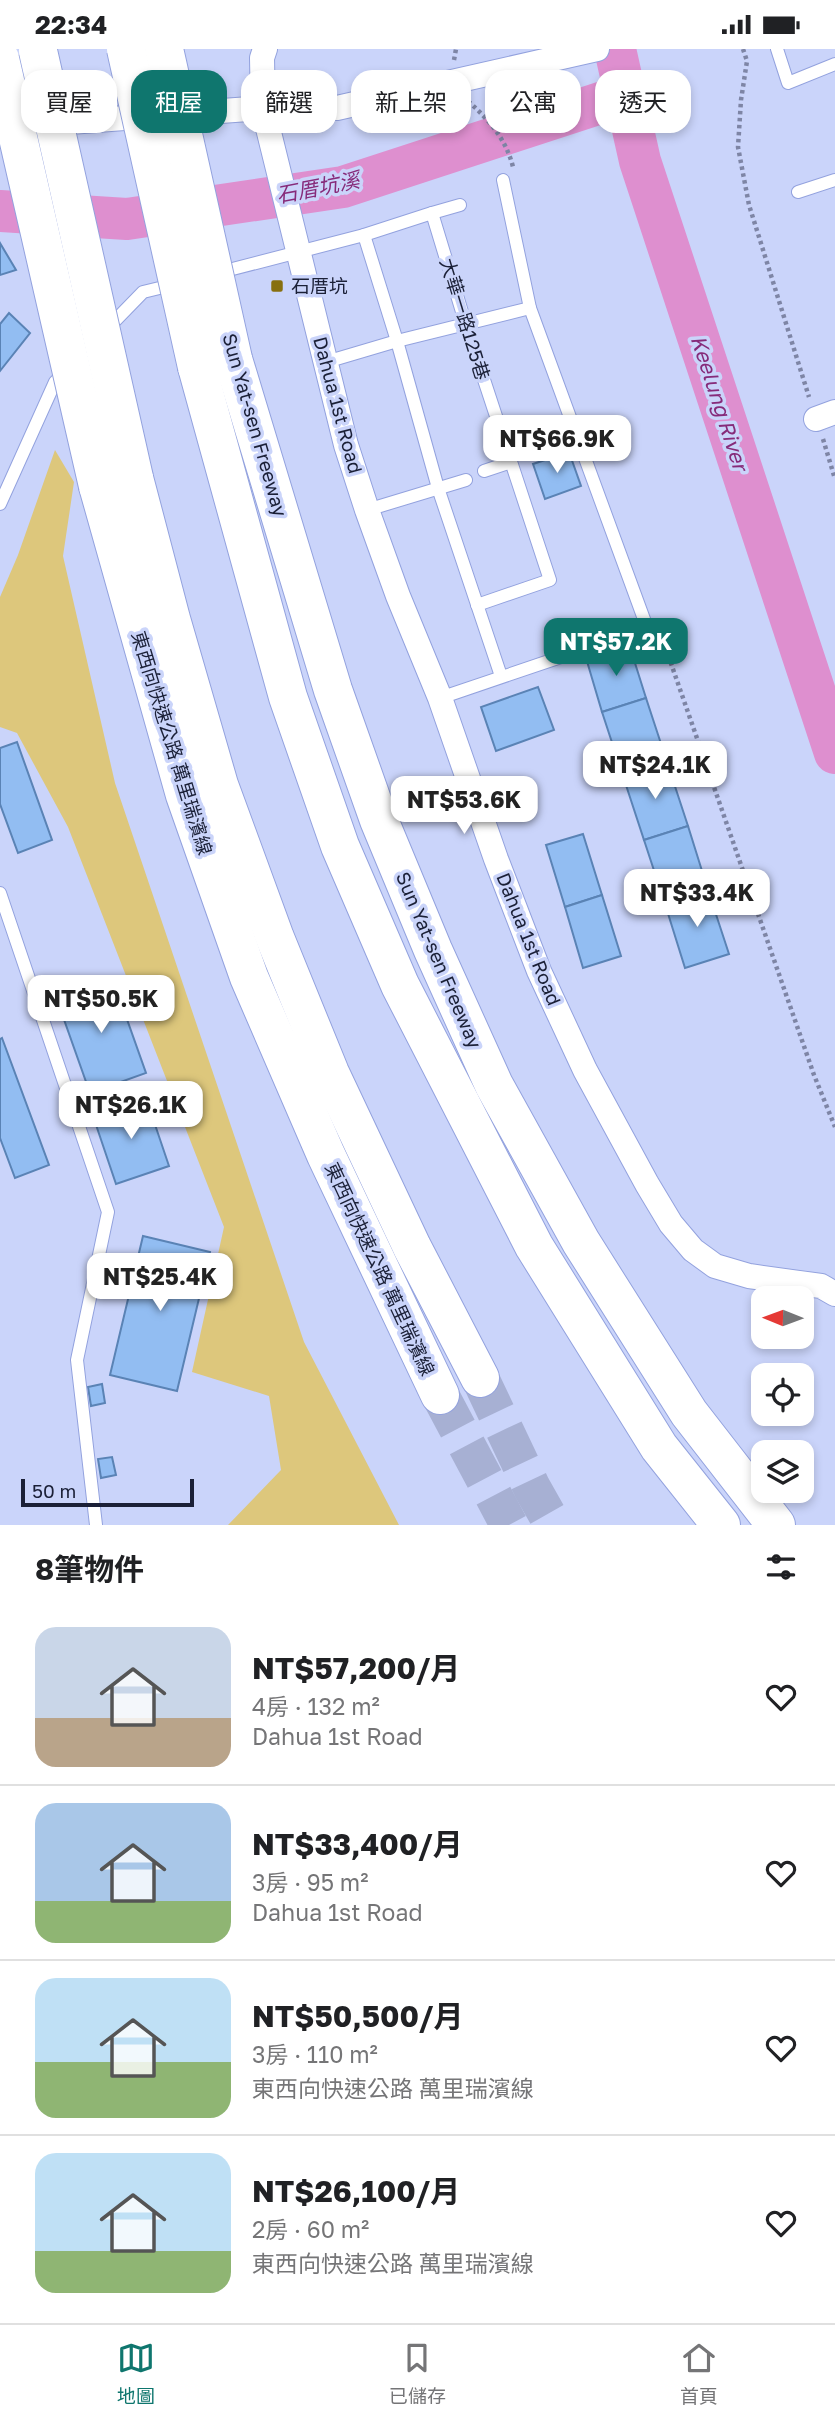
<!DOCTYPE html>
<html lang="zh-TW">
<meta charset="utf-8">
<style>
:root{--surface:#fff;--page:#f2f2f2;--text:#202124;--muted:#757577;--line:#e0e0e0;--accent:#0f766e}
body{margin:0;font-family:"Golos Text","Noto Sans TC",sans-serif;background:var(--page);color:var(--text);height:100vh;display:flex;flex-direction:column;font-size:26px;white-space:nowrap}
*{box-sizing:border-box;margin:0}
p{font-size:23px;color:var(--muted)}
.icon{flex:none;width:38px;height:38px;fill:none;stroke:currentColor;stroke-width:2;stroke-linecap:round;stroke-linejoin:round}
.map{position:relative;height:1476px;overflow:hidden}
.details{display:flex;flex-direction:column;background:var(--surface);flex:1}
.details>*{flex:none}
.top-card{position:absolute;left:21px;top:21px;width:794px;height:63px;display:flex;gap:14px}
.needle{width:46px;rotate:271deg}
.buttons{position:absolute;left:751px;top:1237px;display:grid;gap:14px}
.buttons a{display:grid;place-items:center;width:63px;height:63px;border-radius:14px;background:var(--surface);box-shadow:0 4px 10px #0003;font-size:35px}
.scale{position:absolute;left:21px;bottom:18px;width:173px;box-sizing:border-box;padding-left:7px;border:4px solid #1b2037;border-top:0;font-size:19px;line-height:24px;white-space:nowrap;color:#1b2037;-webkit-text-stroke:5px #cad4fa;paint-order:stroke}
.price{position:absolute;translate:-50% -60px;padding:0 16px;border-radius:14px;background:#fff;color:#222;font-size:23px;line-height:46px;filter:drop-shadow(0 2px 4px #0008)}
.price::after{content:'';position:absolute;left:50%;top:42px;width:21px;height:16px;margin-left:-10px;background:inherit;clip-path:polygon(0 0,100% 0,50% 100%)}
.price.on{background:var(--accent);color:#fff}
ul{padding:0;list-style:none}
li{display:flex;align-items:center;gap:21px;height:175px;padding:0 35px}
li+li{border-top:2px solid var(--line)}
li span{display:grid;place-items:center;flex:none;width:196px;height:140px;border-radius:21px;color:#555}
li>.icon{margin-inline-start:auto}
span .icon{width:84px;height:84px;fill:#fffc;stroke-width:1}
li b{font-size:30px}
h2{display:flex;justify-content:space-between;align-items:center;height:84px;padding:0 35px;font-size:30px}
.tag{padding:0 24px;border-radius:21px;background:var(--surface);box-shadow:0 4px 10px #0003;font-size:24px;line-height:63px}
.tag.on{background:var(--accent);color:#fff}
.status{display:flex;justify-content:space-between;align-items:center;height:49px;padding:0 35px;background:var(--surface);direction:ltr}
.status svg{height:19px;fill:currentColor}
.dock{display:flex;justify-content:space-around;align-items:center;height:98px;border-top:2px solid var(--line);background:var(--surface);font-size:19px;color:var(--muted)}
.dock a{display:grid;justify-items:center;gap:4px}
.dock .on{color:var(--accent)}
.map>svg:first-child{display:block}
.green{fill:#ddc77c}
.lines{fill:none;stroke-linecap:round;stroke-linejoin:round}
.river{stroke:#de8fcf;stroke-width:42}
.building{fill:#92bdf2;stroke:#5a83b5;stroke-width:2}
.highway-tunnel{stroke:#a7b0d3;stroke-width:38;stroke-dasharray:38 19;stroke-linecap:butt}
.lane-casing{stroke:#93a2de;stroke-width:14}
.street-casing{stroke:#93a2de;stroke-width:26}
.highway-casing{stroke:#93a2de;stroke-width:40}
.path{stroke:#7e85a5;stroke-width:4.5;stroke-dasharray:3.5 3.5;stroke-linecap:butt}
.lane{stroke:#fff;stroke-width:12}
.street{stroke:#fff;stroke-width:24}
.highway{stroke:#fff;stroke-width:38}
.highway-bridge-casing{stroke:#93a2de;stroke-width:40;stroke-linecap:butt}
.highway-bridge{stroke:#fff;stroke-width:38}
.poi-dot{fill:#876f0f;stroke:#cad4fa;stroke-width:2.5}
.labels{text-anchor:middle;stroke-width:7;stroke-linejoin:round;paint-order:stroke}
.poi-label{font-size:19px;fill:#1b2037;stroke:#cad4fa;text-anchor:start}
.street-label{font-size:19px;fill:#1b2037;stroke:#cad4fa}
.water-label{font-size:21px;font-style:italic;fill:#862b7a;stroke:#cad4fa}
</style>
<div class="status"><b>22:34</b><svg viewBox="0 0 49 12"><path d="M0 12V9h3v3zM5 12V6h3v6zM10 12V3h3v9zM15 12V0h3v12zM26 1h20v11H26zM47 4h2v5h-2z"/></svg></div>
<div class="map">
<svg width="835" height="1476" viewBox="0 0 835 1476">
<rect width="100%" height="100%" fill="#cad4fa"/>
<polygon class="green" points="55,401 74,433 63,507 115,734 304,1293 399,1476 228,1476 281,1421 269,1347 192,1323 224,1178 68,778 17,684 0,678 0,548 18,506"/>
<g class="lines">
<g class="river">
<polyline points="615,0 640,112 835,704"/>
<polyline points="0,162 127,170 343,138 625,46"/>
</g>
</g>
<g class="building">
<polygon points="0,194 16,221 0,226"/>
<polygon points="9,264 30,284 0,322 0,275"/>
<polygon points="569,403 581,437 545,450 533,415"/>
<polygon points="629,595 646,649 602,663 586,609"/>
<polygon points="538,638 554,681 496,702 481,658"/>
<polygon points="646,649 667,713 623,727 602,663"/>
<polygon points="17,693 52,791 18,804 0,755 0,699"/>
<polygon points="667,713 688,777 644,791 623,727"/>
<polygon points="688,777 708,841 665,855 644,791"/>
<polygon points="583,785 602,846 565,858 546,796"/>
<polygon points="708,841 729,905 685,919 665,855"/>
<polygon points="602,846 621,907 583,919 565,858"/>
<polygon points="112,928 146,1024 90,1044 56,948"/>
<polygon points="2,989 49,1116 15,1129 0,1089 0,990"/>
<polygon points="146,1049 169,1117 116,1135 93,1067"/>
<polygon points="143,1187 210,1203 177,1342 110,1326"/>
<polygon points="102,1335 105,1354 91,1357 88,1338"/>
<polygon points="112,1408 116,1426 101,1429 98,1410"/>
</g>
<g class="lines">
<g class="highway-tunnel">
<polyline points="480,1329 532,1439 553,1476"/>
<polyline points="440,1346 509,1476"/>
</g>
<g class="lane-casing">
<g id="lane">
<polyline points="777,0 788,34 835,15"/>
<polyline points="503,131 530,259 652,592"/>
<polyline points="798,143 835,131"/>
<polyline points="432,164 460,156"/>
<polyline points="364,186 397,292 438,439 501,627"/>
<polyline points="217,224 364,186 432,164 466,276 550,531 477,556"/>
<polyline points="106,281 143,243 176,235"/>
<polyline points="326,313 397,292 530,259"/>
<polyline points="484,422 511,413"/>
<polyline points="0,455 55,333 64,324"/>
<polyline points="367,461 466,431"/>
<polyline points="440,649 620,588"/>
<polyline points="0,844 108,1163 77,1311 96,1476"/>
</g>
</g>
<g class="street-casing">
<g id="street">
<polyline points="265,0 262,9 263,59 346,396 367,461 398,547 440,649 496,810 539,922 585,1021 647,1135 671,1175 693,1201 715,1217 749,1227 821,1237 835,1245"/>
<polyline points="42,75 263,59 337,59 597,0"/>
<polyline points="816,370 835,363"/>
</g>
</g>
<g class="highway-casing">
<g id="highway">
<polyline points="233,310 333,641 379,771 433,901 494,1036 581,1193 689,1364 776,1476"/>
<polyline points="197,318 288,648 340,797 400,936 534,1197 659,1398 721,1476"/>
<polyline points="134,429 171,570 219,736 275,889 330,1024 412,1198 480,1329"/>
<polyline points="98,437 185,746 249,928 326,1106 440,1346"/>
</g>
</g>
<g class="path">
<polyline points="743,0 747,12 741,51 738,98 749,156 809,348"/>
<polyline points="454,11 456,0"/>
<path d="M468 52C489 71 506 90 513 118"/>
<polyline points="823,390 835,430"/>
<polyline points="666,600 814,1026 835,1078"/>
</g>
<use href="#lane" class="lane"/>
<use href="#street" class="street"/>
<use href="#highway" class="highway"/>
<g class="highway-bridge-casing">
<g id="highway-bridge">
<polyline points="126,0 197,318"/>
<polyline points="164,0 233,310"/>
<polyline points="38,2 134,429"/>
<polyline points="0,10 98,437"/>
</g>
</g>
<use href="#highway-bridge" class="highway-bridge"/>
</g>
<rect class="poi-dot" x="270" y="230" width="14" height="14" rx="3.5"/>
<g class="labels">
<g class="poi-label">
<text x="291" y="244">石厝坑</text>
</g>
<g class="street-label">
<text transform="translate(465 270) rotate(73)" y="7">大華一路125巷</text>
<text transform="translate(338 356) rotate(75)" y="7">Dahua 1st Road</text>
<text transform="translate(255 376) rotate(74)" y="7">Sun Yat-sen Freeway</text>
<text transform="translate(172 694) rotate(73)" y="7">東西向快速公路 萬里瑞濱線</text>
<text transform="translate(529 890) rotate(68)" y="7">Dahua 1st Road</text>
<text transform="translate(439 911) rotate(67)" y="7">Sun Yat-sen Freeway</text>
<text transform="translate(380 1220) rotate(65)" y="7">東西向快速公路 萬里瑞濱線</text>
</g>
<g class="water-label">
<text transform="translate(318 139) rotate(-11)" y="7">石厝坑溪</text>
<text transform="translate(719 354) rotate(72)" y="7">Keelung River</text>
</g>
</g>
</svg>
<div class="buttons">
<a><svg class="needle" viewBox="-14 -14 28 28"><path d="M0-13l5 13h-10z" fill="#e53935"/><path d="M0 13l5-13h-10z" fill="#757577"/></svg></a>
<a><svg class="icon" aria-label="locate" viewBox="0 0 24 24"><circle cx="12" cy="12" r="6"/><path d="M12 2v4M12 18v4M2 12h4M18 12h4"/></svg></a>
<a><svg class="icon" aria-label="layers" viewBox="0 0 24 24"><path d="M12 4l9 5-9 5-9-5zM3 14l9 5 9-5"/></svg></a>
</div>
<div class="scale">50 m</div>
<b class="price" style="left:557px;top:426px">NT$66.9K</b>
<b class="price on" style="left:616px;top:629px">NT$57.2K</b>
<b class="price" style="left:655px;top:752px">NT$24.1K</b>
<b class="price" style="left:464px;top:787px">NT$53.6K</b>
<b class="price" style="left:697px;top:880px">NT$33.4K</b>
<b class="price" style="left:101px;top:986px">NT$50.5K</b>
<b class="price" style="left:131px;top:1092px">NT$26.1K</b>
<b class="price" style="left:160px;top:1264px">NT$25.4K</b>
<div class="top-card">
<a class="tag">買屋</a>
<a class="tag on">租屋</a>
<a class="tag">篩選</a>
<a class="tag">新上架</a>
<a class="tag">公寓</a>
<a class="tag">透天</a>
</div>
</div>
<section class="details">
<h2>8筆物件<svg class="icon" aria-label="filters" viewBox="0 0 24 24"><path d="M4 7h16M4 17h16"/><circle cx="9" cy="7" r="2"/><circle cx="15" cy="17" r="2"/></svg></h2>
<ul>
<li><span style="background:linear-gradient(#c9d6e8 65%,#b9a48a 0)"><svg class="icon" aria-label="home" viewBox="0 0 24 24"><path d="M3 11l9-7 9 7M6 9v11h12V9"/></svg></span><div><b>NT$57,200/月</b><p>4房 · 132 m²</p><p>Dahua 1st Road</p></div><svg class="icon" aria-label="heart" viewBox="0 0 24 24"><path d="M12 20l-8-8c-3-5 5-10 8-4 3-6 11-1 8 4z"/></svg></li>
<li><span style="background:linear-gradient(#a9c7e8 70%,#8fb573 0)"><svg class="icon" aria-label="home" viewBox="0 0 24 24"><path d="M3 11l9-7 9 7M6 9v11h12V9"/></svg></span><div><b>NT$33,400/月</b><p>3房 · 95 m²</p><p>Dahua 1st Road</p></div><svg class="icon" aria-label="heart" viewBox="0 0 24 24"><path d="M12 20l-8-8c-3-5 5-10 8-4 3-6 11-1 8 4z"/></svg></li>
<li><span style="background:linear-gradient(#bfe0f5 60%,#8fb573 0)"><svg class="icon" aria-label="home" viewBox="0 0 24 24"><path d="M3 11l9-7 9 7M6 9v11h12V9"/></svg></span><div><b>NT$50,500/月</b><p>3房 · 110 m²</p><p>東西向快速公路 萬里瑞濱線</p></div><svg class="icon" aria-label="heart" viewBox="0 0 24 24"><path d="M12 20l-8-8c-3-5 5-10 8-4 3-6 11-1 8 4z"/></svg></li>
<li><span style="background:linear-gradient(#bfe0f5 70%,#8fb573 0)"><svg class="icon" aria-label="home" viewBox="0 0 24 24"><path d="M3 11l9-7 9 7M6 9v11h12V9"/></svg></span><div><b>NT$26,100/月</b><p>2房 · 60 m²</p><p>東西向快速公路 萬里瑞濱線</p></div><svg class="icon" aria-label="heart" viewBox="0 0 24 24"><path d="M12 20l-8-8c-3-5 5-10 8-4 3-6 11-1 8 4z"/></svg></li>
</ul>
</section>
<nav class="dock">
<a class="on"><svg class="icon" aria-label="map" viewBox="0 0 24 24"><path d="M3 6l6-2 6 2 6-2v14l-6 2-6-2-6 2zM9 4v14M15 6v14"/></svg>地圖</a>
<a><svg class="icon" aria-label="saved" viewBox="0 0 24 24"><path d="M7 4h10v16l-5-4-5 4z"/></svg>已儲存</a>
<a><svg class="icon" aria-label="home" viewBox="0 0 24 24"><path d="M3 11l9-7 9 7M6 9v11h12V9"/></svg>首頁</a>
</nav>
